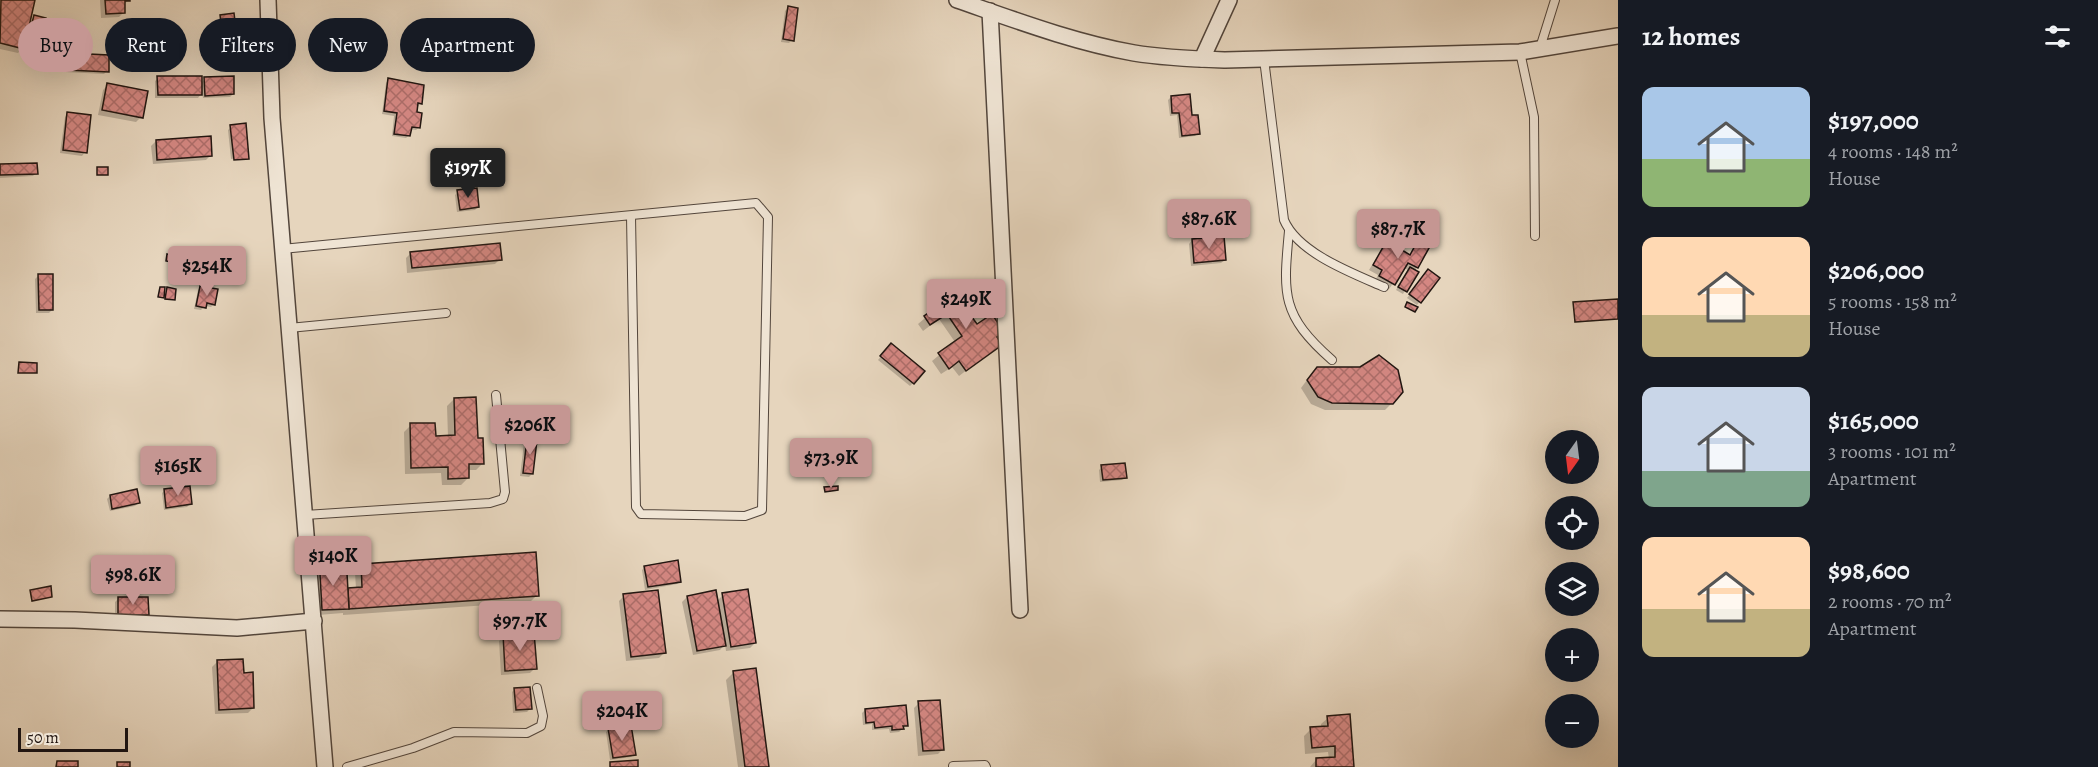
<!DOCTYPE html>
<meta charset="utf-8">
<style>
:root{--surface:#171b24;--page:#20242c;--text:#f1f3f6;--muted:#9ea1a6;--accent:#c59692}
body{margin:0;font-family:Alegreya,serif;background:var(--page);color:var(--text);height:100vh;display:flex;flex-direction:column;font-size:22px;white-space:nowrap}
*{box-sizing:border-box;margin:0}
p{font-size:20px;color:var(--muted)}
.icon{flex:none;width:33px;height:33px;fill:none;stroke:currentColor;stroke-width:2;stroke-linecap:round;stroke-linejoin:round}
.map{position:relative;flex:1;overflow:hidden}
.sheet{display:flex;flex-direction:column;background:var(--surface);width:480px}
.sheet>*{flex:none}
.banner{position:absolute;left:18px;top:18px;width:570px;height:54px;display:flex;gap:12px}
.needle{width:39px;rotate:194deg}
.buttons{position:absolute;left:1545px;top:430px;display:grid;gap:12px}
.buttons a{display:grid;place-items:center;width:54px;height:54px;border-radius:50%;background:var(--surface);box-shadow:0 6px 24px #0002;font-size:30px}
.scale{position:absolute;left:18px;bottom:15px;width:110px;box-sizing:border-box;padding-left:6px;border:3px solid #221611;border-top:0;font-size:16px;line-height:21px;white-space:nowrap;color:#221611;-webkit-text-stroke:4px #efe4d4;paint-order:stroke}
.price{position:absolute;translate:-50% -51px;padding:0 14px;border-radius:6px;background:var(--accent);color:#111;font-size:20px;line-height:39px;filter:drop-shadow(0 2px 3px #0008)}
.price::after{content:'';position:absolute;left:50%;top:36px;width:18px;height:14px;margin-left:-9px;background:inherit;clip-path:polygon(0 0,100% 0,50% 100%)}
.price.current{background:#222;color:#fff}
ul{padding:0;list-style:none}
li{display:flex;align-items:center;gap:18px;height:150px;padding:0 24px}
li span{display:grid;place-items:center;flex:none;width:168px;height:120px;border-radius:12px;color:#555}
li>.icon{margin-inline-start:auto}
span .icon{width:72px;height:72px;fill:#fffc;stroke-width:1}
li b{font-size:26px}
h2{display:flex;justify-content:space-between;align-items:center;height:72px;padding:0 24px;font-size:26px}
.pill{padding:0 21px;border-radius:27px;background:var(--surface);box-shadow:0 6px 24px #0002;font-size:21px;line-height:54px}
.pill.current{background:var(--accent);color:#111}
main{display:flex;flex:1;min-height:0}
.map>svg:first-child{display:block}
.shadow{fill:#0003}
.building{fill:url(#building-cross-hatch);stroke:#221611;stroke-width:1.5}
.lines{fill:none;stroke-linecap:round;stroke-linejoin:round}
.service-casing{stroke:#53463c;stroke-width:10}
.minor-casing{stroke:#53463c;stroke-width:18}
.service{stroke:#efe4d4;stroke-width:8}
.minor{stroke:#efe4d4;stroke-width:15}
</style>
<main>
<div class="map">
<svg width="1618" height="767" viewBox="0 0 1618 767">
<defs>
<pattern id="building-cross-hatch" width="8" height="8" patternUnits="userSpaceOnUse" patternTransform="scale(1.5)"><rect width="8" height="8" fill="#d48782"/><path d="M0 0l8 8M0 8l8-8" fill="none" stroke="#ac6d69"/></pattern>
</defs>
<rect width="100%" height="100%" fill="#e6d5bd"/>
<filter id="stains"><feTurbulence type="fractalNoise" baseFrequency=".00333" numOctaves="4"/><feColorMatrix values="0 0 0 0 .2 0 0 0 0 .09 0 0 0 0 .02 0 0 0 .5 -.17"/></filter>
<radialGradient id="worn" r=".72"><stop offset=".6" stop-color="#630" stop-opacity="0"/><stop offset="1" stop-color="#630" stop-opacity=".3"/></radialGradient>
<g class="shadow">
<polygon points="0,0 34,0 28,23 35,17 36,49 33,53 24,50 25,45 18,53 0,49"/>
<polygon points="100,0 129,0 123,5 124,12 119,17 101,18"/>
<polygon points="788,8 792,40 789,43 781,42 785,11"/>
<polygon points="69,55 107,71 104,74 65,72 65,58"/>
<polygon points="158,78 201,83 205,79 233,94 230,97 203,98 202,93 198,98 155,98 155,81"/>
<polygon points="389,79 420,103 415,113 419,127 416,130 410,129 409,135 406,138 392,136 394,116 382,114 386,83"/>
<polygon points="108,85 141,117 136,122 98,115 103,90"/>
<polygon points="1171,97 1190,117 1198,133 1195,136 1179,138 1177,115 1170,116 1168,100"/>
<polygon points="68,114 85,152 82,156 60,153 65,117"/>
<polygon points="231,127 248,158 247,159 247,157 231,159 228,130"/>
<polygon points="156,141 211,155 206,160 153,164 151,146"/>
<polygon points="0,165 36,173 33,176 0,178"/>
<polygon points="458,192 478,207 475,210 457,212 455,195"/>
<polygon points="1192,240 1225,260 1221,263 1191,266 1189,244"/>
<polygon points="1388,242 1408,256 1417,244 1417,267 1403,294 1396,290 1408,270 1404,268 1389,289 1375,281 1378,275 1369,270 1383,247"/>
<polygon points="411,253 500,259 495,264 407,273 406,258"/>
<polygon points="1425,274 1438,278 1417,305 1407,298"/>
<polygon points="38,276 52,310 49,313 36,313 35,279"/>
<polygon points="201,287 214,304 211,307 205,306 201,310 194,309 198,290"/>
<polygon points="950,299 976,301 965,310 977,326 996,338 1000,345 959,376 952,367 941,374 932,361 955,342 939,319 923,331 918,324 931,313 927,307 934,301"/>
<polygon points="1618,300 1618,319 1574,323 1574,303"/>
<polygon points="888,348 913,383 910,386 878,360"/>
<polygon points="1310,376 1392,403 1385,410 1325,410 1311,404 1301,388"/>
<polygon points="454,399 476,440 483,463 476,470 468,470 468,478 461,485 442,485 441,473 405,474 404,432 411,425 434,437 448,437 447,406"/>
<polygon points="527,440 532,474 529,477 520,476 524,443"/>
<polygon points="1102,467 1125,477 1122,480 1100,482 1099,470"/>
<polygon points="165,490 190,504 187,507 164,510 162,493"/>
<polygon points="110,496 138,503 135,506 110,511 107,499"/>
<polygon points="319,557 329,576 346,590 356,589 355,572 362,566 537,595 530,602 343,615 343,613 318,615 314,562"/>
<polygon points="645,567 680,581 677,584 645,590 642,570"/>
<polygon points="723,595 755,643 750,648 726,651 725,644 720,650 693,655 682,602 687,597 716,602"/>
<polygon points="624,596 664,653 659,658 626,661 619,601"/>
<polygon points="118,599 147,614 144,617 115,617 115,602"/>
<polygon points="504,636 535,668 530,673 501,675 499,641"/>
<polygon points="217,662 242,674 253,708 248,713 215,714 212,667"/>
<polygon points="733,673 768,767 738,767 726,680"/>
<polygon points="515,689 530,709 527,712 513,713 512,692"/>
<polygon points="919,703 943,749 938,754 918,756 914,708"/>
<polygon points="865,710 906,725 899,732 890,733 889,729 872,730 872,724 863,725 862,713"/>
<polygon points="1328,718 1353,767 1310,767 1316,760 1329,759 1328,752 1305,754 1304,736 1311,729 1321,728 1321,724"/>
<polygon points="609,729 634,754 631,757 610,760 606,732"/>
</g>
<g class="building">
<polygon points="1,0 35,0 24,49 0,43"/>
<polygon points="105,0 130,0 130,1 125,1 125,13 106,14"/>
<polygon points="788,6 798,8 794,41 783,39"/>
<polygon points="234,13 236,29 222,31 220,15"/>
<polygon points="34,15 46,18 38,50 26,47"/>
<polygon points="68,53 109,55 109,72 67,70"/>
<polygon points="157,76 202,76 202,95 158,95"/>
<polygon points="234,76 234,94 205,96 204,77"/>
<polygon points="388,78 424,85 422,104 418,103 417,112 422,113 420,128 412,127 410,136 394,134 397,113 384,111"/>
<polygon points="107,83 148,91 143,118 102,110"/>
<polygon points="1190,94 1192,115 1198,115 1200,134 1182,136 1179,113 1172,113 1171,96"/>
<polygon points="67,112 91,115 87,153 63,150"/>
<polygon points="246,123 249,159 234,160 230,125"/>
<polygon points="211,136 212,156 157,160 156,140"/>
<polygon points="37,163 38,174 0,175 0,164"/>
<rect x="97" y="167" width="11" height="8"/>
<polygon points="477,188 479,207 460,210 457,190"/>
<polygon points="1224,236 1226,260 1194,263 1192,239"/>
<polygon points="1394,237 1401,241 1397,247 1410,255 1417,242 1429,248 1418,268 1408,263 1395,285 1379,276 1382,270 1373,265 1387,240 1391,242"/>
<polygon points="500,243 502,260 412,268 410,252"/>
<polygon points="167,254 177,256 176,263 166,261"/>
<polygon points="1410,267 1419,272 1407,292 1398,287"/>
<polygon points="1428,269 1440,278 1421,303 1409,294"/>
<polygon points="38,274 53,274 53,310 39,310"/>
<polygon points="200,286 218,289 215,305 207,303 206,308 196,306"/>
<polygon points="967,286 978,301 966,309 977,324 992,314 1004,332 997,337 1002,345 966,371 959,361 949,369 938,353 962,336 947,314 930,325 924,316 938,306 933,299 946,291 950,297"/>
<polygon points="160,287 165,287 164,298 158,297"/>
<polygon points="167,287 176,289 175,300 165,299"/>
<polygon points="1618,299 1618,319 1575,322 1573,302"/>
<polygon points="1407,302 1418,307 1415,312 1405,307"/>
<polygon points="891,343 925,371 914,384 880,356"/>
<polygon points="1379,355 1398,370 1403,392 1393,404 1332,403 1318,397 1307,380 1317,367 1360,367"/>
<polygon points="19,362 37,363 37,373 18,373"/>
<polygon points="476,397 478,438 483,438 484,464 469,464 469,478 448,479 448,467 411,468 410,423 435,423 436,436 455,435 454,398"/>
<polygon points="527,439 537,440 533,474 523,473"/>
<polygon points="1125,463 1127,478 1103,480 1101,465"/>
<polygon points="190,486 192,504 166,508 164,489"/>
<polygon points="838,486 838,490 825,492 824,487"/>
<polygon points="137,489 140,503 112,509 110,495"/>
<polygon points="536,552 539,596 349,609 348,588 362,587 361,564"/>
<polygon points="329,555 330,574 347,573 349,609 322,610 319,556"/>
<polygon points="678,560 681,582 648,587 644,566"/>
<polygon points="51,586 52,597 32,601 30,590"/>
<polygon points="748,589 756,643 731,647 722,593"/>
<polygon points="658,590 666,653 631,657 623,594"/>
<polygon points="716,590 726,646 697,651 687,596"/>
<polygon points="118,597 148,597 149,615 118,615"/>
<polygon points="551,605 558,607 556,614 549,611"/>
<polygon points="534,632 537,669 505,671 503,634"/>
<polygon points="243,659 244,673 253,672 254,708 219,710 217,660"/>
<polygon points="756,668 769,767 745,767 733,671"/>
<polygon points="530,687 532,709 516,710 514,688"/>
<polygon points="940,700 944,750 923,751 918,701"/>
<polygon points="906,705 908,726 903,726 904,729 892,730 892,726 875,728 874,722 866,723 865,709"/>
<polygon points="1350,714 1354,767 1316,767 1316,758 1335,757 1335,746 1312,748 1310,727 1328,726 1327,716"/>
<polygon points="631,725 636,755 613,758 608,728"/>
<polygon points="638,760 638,767 610,767 610,762"/>
<polygon points="57,761 78,761 78,767 56,767"/>
<rect x="117" y="762" width="13" height="5"/>
</g>
<g class="lines">
<g class="service-casing">
<g id="service">
<polyline points="1540,48 1555,0"/>
<polyline points="1520,52 1534,117 1535,236"/>
<path d="M1264 59 1284 220C1298 253 1352 273 1384 287"/>
<path d="M1289 231C1283 295 1281 315 1332 360"/>
<polyline points="282,249 756,203 768,217 762,510 745,516 641,514 636,507 631,216"/>
<polyline points="289,328 446,313"/>
<polyline points="305,515 490,503 503,499 505,492 496,395"/>
<polyline points="953,766 985,765 986,767"/>
<polyline points="347,767 413,748 454,732 527,733 541,726 543,716 537,688"/>
</g>
</g>
<g class="minor-casing">
<g id="minor">
<polyline points="268,0 272,118 325,767"/>
<path d="M957 0C1015 20 1073 42 1134 53 1164 58 1195 59 1225 60L1520 52 1618 36"/>
<polyline points="990,11 1020,610"/>
<polyline points="1202,59 1229,0"/>
<polyline points="0,619 75,620 237,628 314,621"/>
</g>
</g>
<use href="#service" class="service"/>
<use href="#minor" class="minor"/>
</g>
<rect width="100%" height="100%" filter="url(#stains)"/>
<rect width="100%" height="100%" fill="url(#worn)"/>
</svg>
<div class="buttons">
<a><svg class="needle" viewBox="-14 -14 28 28"><path d="M0-13l5 13h-10z" fill="#e53935"/><path d="M0 13l5-13h-10z" fill="#9ea1a6"/></svg></a>
<a><svg class="icon" aria-label="locate" viewBox="0 0 24 24"><circle cx="12" cy="12" r="6"/><path d="M12 2v4M12 18v4M2 12h4M18 12h4"/></svg></a>
<a><svg class="icon" aria-label="layers" viewBox="0 0 24 24"><path d="M12 4l9 5-9 5-9-5zM3 14l9 5 9-5"/></svg></a>
<a>+</a>
<a>−</a>
</div>
<div class="scale">50 m</div>
<b class="price current" style="left:468px;top:199px">$197K</b>
<b class="price" style="left:1209px;top:250px">$87.6K</b>
<b class="price" style="left:1398px;top:260px">$87.7K</b>
<b class="price" style="left:207px;top:297px">$254K</b>
<b class="price" style="left:966px;top:330px">$249K</b>
<b class="price" style="left:530px;top:456px">$206K</b>
<b class="price" style="left:831px;top:489px">$73.9K</b>
<b class="price" style="left:178px;top:497px">$165K</b>
<b class="price" style="left:333px;top:587px">$140K</b>
<b class="price" style="left:133px;top:606px">$98.6K</b>
<b class="price" style="left:520px;top:652px">$97.7K</b>
<b class="price" style="left:622px;top:742px">$204K</b>
<div class="banner">
<a class="pill current">Buy</a>
<a class="pill">Rent</a>
<a class="pill">Filters</a>
<a class="pill">New</a>
<a class="pill">Apartment</a>
</div>
</div>
<section class="sheet">
<h2>12 homes<svg class="icon" aria-label="filters" viewBox="0 0 24 24"><path d="M4 7h16M4 17h16"/><circle cx="9" cy="7" r="2"/><circle cx="15" cy="17" r="2"/></svg></h2>
<ul>
<li><span style="background:linear-gradient(#a9c7e8 60%,#8fb573 0)"><svg class="icon" aria-label="home" viewBox="0 0 24 24"><path d="M3 11l9-7 9 7M6 9v11h12V9"/></svg></span><div><b>$197,000</b><p>4 rooms · 148 m²</p><p>House</p></div></li>
<li><span style="background:linear-gradient(#ffd9b3 65%,#c2b280 0)"><svg class="icon" aria-label="home" viewBox="0 0 24 24"><path d="M3 11l9-7 9 7M6 9v11h12V9"/></svg></span><div><b>$206,000</b><p>5 rooms · 158 m²</p><p>House</p></div></li>
<li><span style="background:linear-gradient(#c9d6e8 70%,#7fa58c 0)"><svg class="icon" aria-label="home" viewBox="0 0 24 24"><path d="M3 11l9-7 9 7M6 9v11h12V9"/></svg></span><div><b>$165,000</b><p>3 rooms · 101 m²</p><p>Apartment</p></div></li>
<li><span style="background:linear-gradient(#ffd9b3 60%,#c2b280 0)"><svg class="icon" aria-label="home" viewBox="0 0 24 24"><path d="M3 11l9-7 9 7M6 9v11h12V9"/></svg></span><div><b>$98,600</b><p>2 rooms · 70 m²</p><p>Apartment</p></div></li>
</ul>
</section>
</main>
